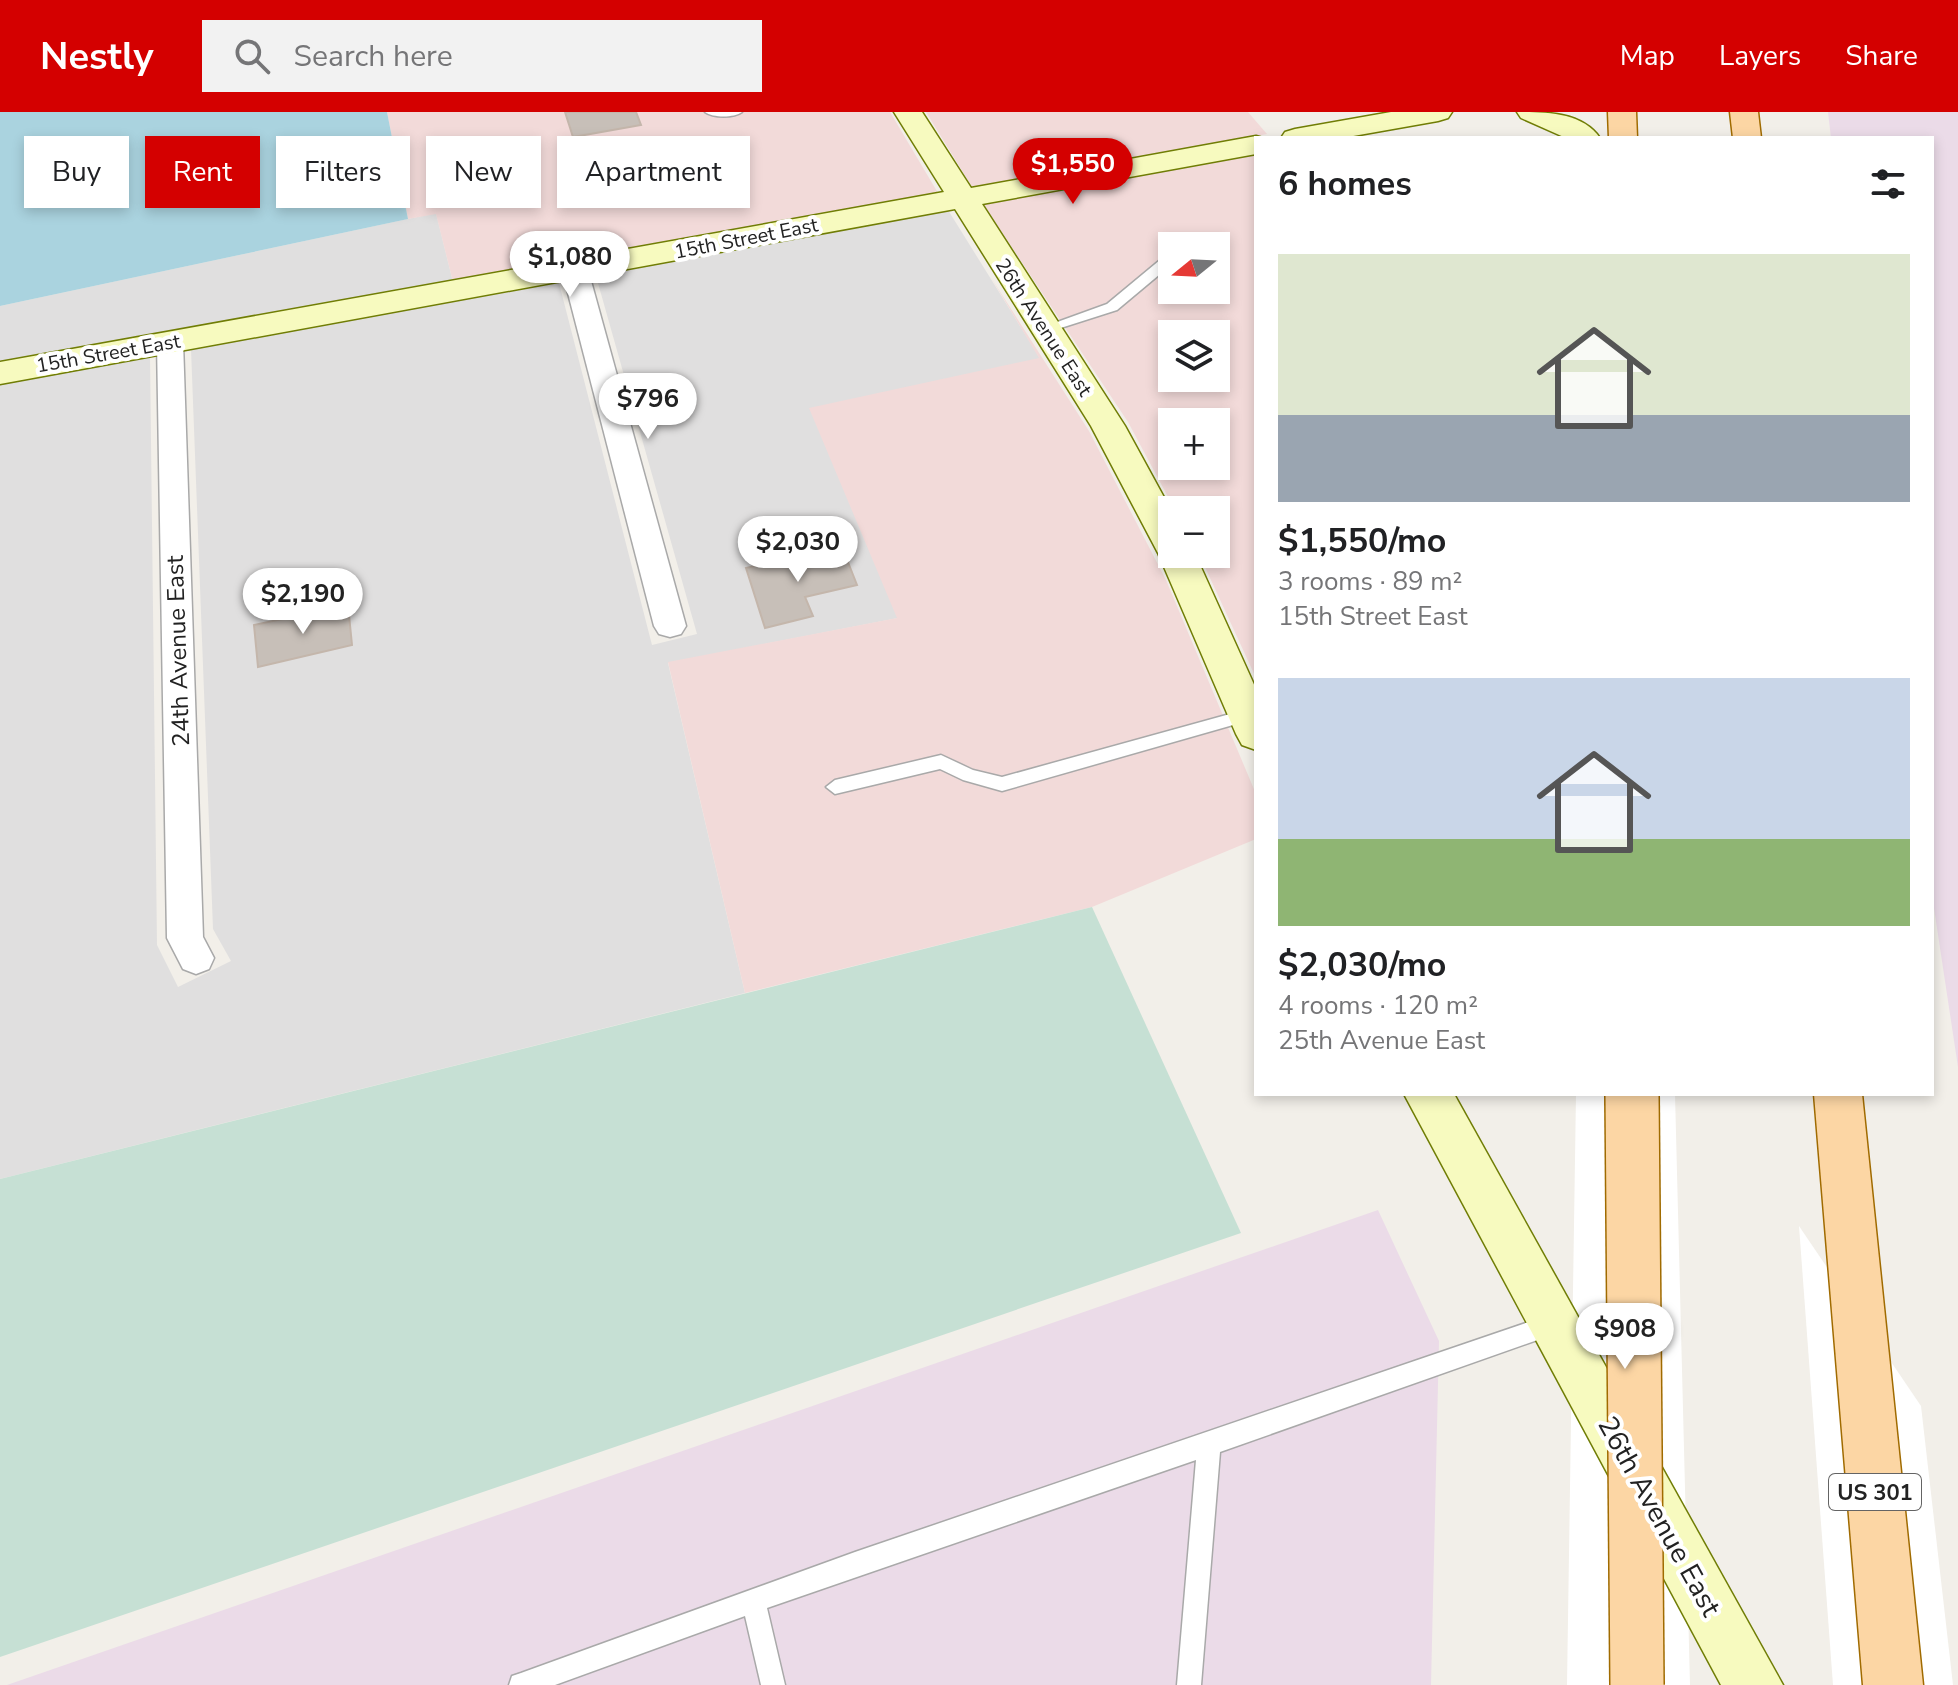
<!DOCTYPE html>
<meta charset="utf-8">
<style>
:root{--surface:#fff;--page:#f2f2f2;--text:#202124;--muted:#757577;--accent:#d40000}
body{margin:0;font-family:"Nunito Sans",sans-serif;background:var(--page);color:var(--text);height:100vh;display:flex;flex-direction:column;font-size:30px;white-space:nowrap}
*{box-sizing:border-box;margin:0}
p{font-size:26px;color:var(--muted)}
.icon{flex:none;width:44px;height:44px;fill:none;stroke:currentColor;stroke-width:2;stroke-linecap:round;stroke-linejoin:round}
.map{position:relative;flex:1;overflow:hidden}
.side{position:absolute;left:1254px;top:24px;width:680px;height:960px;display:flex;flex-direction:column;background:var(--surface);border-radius:0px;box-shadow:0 4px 12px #0003}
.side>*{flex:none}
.guide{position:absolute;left:24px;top:24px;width:760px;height:72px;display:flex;gap:16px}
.needle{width:52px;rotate:252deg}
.buttons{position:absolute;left:1158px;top:120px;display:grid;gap:16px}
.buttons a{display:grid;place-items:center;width:72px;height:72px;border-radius:0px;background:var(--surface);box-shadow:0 4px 12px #0003;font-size:40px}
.price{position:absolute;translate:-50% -68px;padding:0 18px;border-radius:28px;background:#fff;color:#222;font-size:26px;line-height:52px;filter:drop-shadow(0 2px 4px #0008)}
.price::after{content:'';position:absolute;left:50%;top:48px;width:24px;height:18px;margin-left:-12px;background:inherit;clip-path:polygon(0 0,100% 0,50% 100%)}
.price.current{background:var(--accent);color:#fff}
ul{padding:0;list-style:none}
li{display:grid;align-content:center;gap:16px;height:424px;padding:0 24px}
li span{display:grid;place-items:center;height:248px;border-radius:0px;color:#555}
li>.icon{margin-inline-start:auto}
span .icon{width:144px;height:144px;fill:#fffc;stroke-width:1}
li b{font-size:34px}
h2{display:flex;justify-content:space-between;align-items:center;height:96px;padding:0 24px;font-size:34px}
.chip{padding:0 28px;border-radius:0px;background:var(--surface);box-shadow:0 4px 12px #0003;font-size:28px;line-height:72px}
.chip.current{background:var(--accent);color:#fff}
header{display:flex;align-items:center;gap:48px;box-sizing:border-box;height:112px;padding:0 40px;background:var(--accent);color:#fff}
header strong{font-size:38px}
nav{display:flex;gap:44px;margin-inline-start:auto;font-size:28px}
.search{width:560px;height:72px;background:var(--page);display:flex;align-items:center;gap:20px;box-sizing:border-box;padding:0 28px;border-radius:0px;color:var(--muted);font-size:30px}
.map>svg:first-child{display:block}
.residential{fill:#e0dfdf}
.commercial{fill:#f2dad9;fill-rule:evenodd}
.industrial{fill:#ebdbe8}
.wetland{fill:#c6e0d4}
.water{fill:#aad3df}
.pier{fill:#fff}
.building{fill:#c7bfb8;stroke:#c4b6ab;stroke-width:2}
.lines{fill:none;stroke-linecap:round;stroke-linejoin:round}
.lane-casing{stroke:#a9a9a9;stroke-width:3}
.street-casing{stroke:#a9a9a9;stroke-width:3}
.secondary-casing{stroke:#707d05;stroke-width:3}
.primary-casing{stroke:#a06b00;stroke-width:3}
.lane{fill:#fff;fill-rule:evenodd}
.street{fill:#fff;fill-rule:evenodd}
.secondary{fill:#f7fabf;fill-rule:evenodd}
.primary{fill:#fcd6a4;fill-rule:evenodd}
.primary-bridge-casing{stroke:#a06b00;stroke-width:56;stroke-linecap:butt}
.primary-bridge{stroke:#fcd6a4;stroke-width:53}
.labels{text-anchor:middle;stroke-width:8;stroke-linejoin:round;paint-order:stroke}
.far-street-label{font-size:20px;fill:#222;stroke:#fff}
.shield{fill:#fff;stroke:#646464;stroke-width:2}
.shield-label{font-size:22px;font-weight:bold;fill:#222}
.street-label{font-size:24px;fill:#222;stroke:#fff}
.near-street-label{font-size:28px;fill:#222;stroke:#fff}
</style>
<header>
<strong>Nestly</strong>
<div class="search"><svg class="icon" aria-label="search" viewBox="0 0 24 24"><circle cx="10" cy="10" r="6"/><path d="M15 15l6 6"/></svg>Search here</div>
<nav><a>Map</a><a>Layers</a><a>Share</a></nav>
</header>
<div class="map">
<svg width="1958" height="1573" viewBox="0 0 1958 1573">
<rect width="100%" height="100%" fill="#f2efe9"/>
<g class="residential">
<polygon points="948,98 1040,246 898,506 668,551 745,881 0,1067 0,272 150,244 157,833 178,875 231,849 213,817 191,237 559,171 652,533 697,522 596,164"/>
<polygon points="436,101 453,170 0,251 0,194"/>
</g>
<g class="commercial">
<polygon points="387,0 890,0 938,81 453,170 436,102 408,107"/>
<polygon points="926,0 1248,0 1267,22 972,75"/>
<path d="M1256 43V566L1199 442H1216V398H1175L1128 310 983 92ZM1172 134H1216V178H1172ZM1172 222H1216V266H1172ZM1172 310H1216V354H1172Z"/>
<polygon points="990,164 1089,319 1166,468 1256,682 1256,727 1092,795 745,881 668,550 897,506 809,296 1039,246"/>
</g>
<g class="industrial">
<polygon points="1828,0 1958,0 1958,955 1932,783 1932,26 1831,26"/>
<polygon points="1378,1098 1439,1229 1431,1573 7,1573"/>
</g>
<polygon class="wetland" points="1092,795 1241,1121 0,1545 0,1067"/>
<polygon class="water" points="0,0 387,0 408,107 0,194"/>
<g class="pier">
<polygon points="1576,982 1675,982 1690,1573 1567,1573"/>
<polygon points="1799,1114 1921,1294 1953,1573 1833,1573"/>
</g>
<g class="building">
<polygon points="565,0 636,0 641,13 573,25"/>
<polygon points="842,435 857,473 805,485 813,504 765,516 746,456"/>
<polygon points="348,493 352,533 258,555 254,513"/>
</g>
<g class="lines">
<g class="lane-casing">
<g id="lane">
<path d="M705 0H742C734 6 713 6 705 0Z"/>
<polygon points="1172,142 1172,152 1117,198 1045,221 1038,217 1107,192 1166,143"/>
<polygon points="1248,597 1256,603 1254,607 1002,679 963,668 940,657 835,682 826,675 835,668 941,643 973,658 1002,665"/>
<polygon points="1552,1202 1560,1206 1563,1213 1560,1220 1220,1340 1201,1573 1177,1573 1196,1348 767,1496 785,1573 761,1573 745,1504 555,1573 509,1573 512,1564 521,1561 855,1440"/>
</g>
</g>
<g class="street-casing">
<g id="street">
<polygon points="575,150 588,158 686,514 681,522 670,525 659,522 654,514 562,158"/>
<polygon points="170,222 180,224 183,230 203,825 214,846 209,857 196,862 183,857 167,826 157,230 160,224"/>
</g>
</g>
<g class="secondary-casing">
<g id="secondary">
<polygon points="894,0 922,0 971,76 1256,24 1263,26 1256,26 1256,42 982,92 1125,314 1172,400 1172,442 1195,442 1256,577 1256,638 1242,633 1236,622 1158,441 1091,314 955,97 0,272 0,250 944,80"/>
<polygon points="1391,0 1452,0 1448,6 1438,9 1342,26 1281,26 1285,20 1295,17"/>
<path d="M1517 0C1546 0 1582 0 1600 26H1566L1521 6Z"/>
<polygon points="1404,982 1454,982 1783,1573 1721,1573"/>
</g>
</g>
<g class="primary-casing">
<g id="primary">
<polygon points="1608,0 1636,0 1637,26 1609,26"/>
<polygon points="1730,0 1758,0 1761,26 1733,26"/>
<polygon points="1814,982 1862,982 1923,1573 1863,1573"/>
</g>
</g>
<use href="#lane" class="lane"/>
<use href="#street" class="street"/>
<use href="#secondary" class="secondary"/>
<use href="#primary" class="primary"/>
<g class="primary-bridge-casing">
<polyline id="primary-bridge" points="1632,982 1637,1573"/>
</g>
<use href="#primary-bridge" class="primary-bridge"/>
</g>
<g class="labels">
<g class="far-street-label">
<text transform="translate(746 126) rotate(-11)" y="7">15th Street East</text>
<text transform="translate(1044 215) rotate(57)" y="7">26th Avenue East</text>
<text transform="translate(108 241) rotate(-10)" y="7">15th Street East</text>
</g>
<rect class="shield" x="1829" y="1362" width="92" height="36" rx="6"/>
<g class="shield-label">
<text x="1875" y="1388">US 301</text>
</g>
<g class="street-label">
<text transform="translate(178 539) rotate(-92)" y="8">24th Avenue East</text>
</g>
<g class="near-street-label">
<text transform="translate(1660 1404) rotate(61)" y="10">26th Avenue East</text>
</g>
</g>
</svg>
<div class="buttons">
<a><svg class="needle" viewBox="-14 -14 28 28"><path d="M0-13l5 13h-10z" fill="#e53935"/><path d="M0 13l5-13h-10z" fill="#757577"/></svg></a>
<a><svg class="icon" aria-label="layers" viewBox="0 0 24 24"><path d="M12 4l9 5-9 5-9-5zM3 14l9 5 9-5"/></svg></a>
<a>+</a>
<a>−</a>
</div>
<b class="price current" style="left:1073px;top:94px">$1,550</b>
<b class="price" style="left:570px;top:187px">$1,080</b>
<b class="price" style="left:648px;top:329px">$796</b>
<b class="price" style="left:798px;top:472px">$2,030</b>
<b class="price" style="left:303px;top:524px">$2,190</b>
<b class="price" style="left:1625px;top:1259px">$908</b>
<div class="guide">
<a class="chip">Buy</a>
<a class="chip current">Rent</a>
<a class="chip">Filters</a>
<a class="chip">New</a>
<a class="chip">Apartment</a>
</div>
<section class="side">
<h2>6 homes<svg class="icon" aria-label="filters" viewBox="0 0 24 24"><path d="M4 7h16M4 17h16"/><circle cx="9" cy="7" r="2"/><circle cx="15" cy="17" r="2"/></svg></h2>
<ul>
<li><span style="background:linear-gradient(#dfe7d0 65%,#9aa5b1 0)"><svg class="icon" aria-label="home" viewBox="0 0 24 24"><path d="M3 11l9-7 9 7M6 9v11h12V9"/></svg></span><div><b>$1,550/mo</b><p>3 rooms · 89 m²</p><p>15th Street East</p></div></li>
<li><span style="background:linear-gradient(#c9d6e8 65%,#8fb573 0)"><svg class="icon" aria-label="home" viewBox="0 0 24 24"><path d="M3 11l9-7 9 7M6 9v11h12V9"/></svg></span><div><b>$2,030/mo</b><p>4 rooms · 120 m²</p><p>25th Avenue East</p></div></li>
</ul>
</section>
</div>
